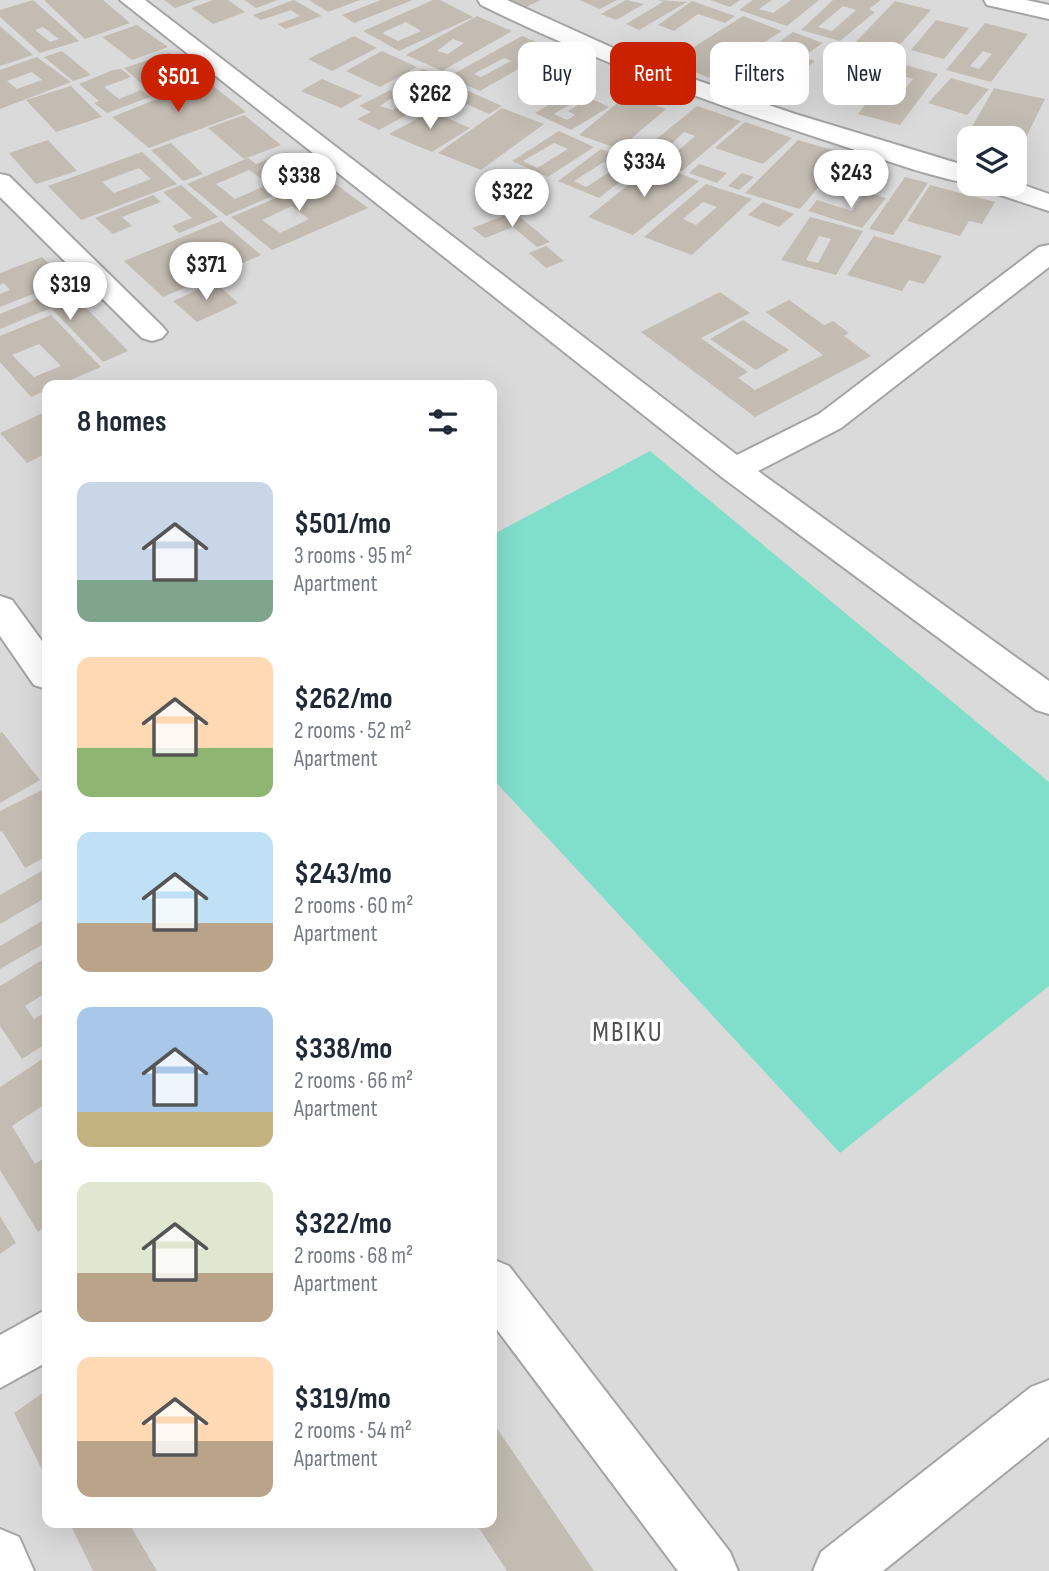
<!DOCTYPE html>
<meta charset="utf-8">
<style>
:root{--surface:#fff;--page:#f6f6f7;--text:#1f2937;--muted:#747a83;--accent:#ca2100}
body{margin:0;font-family:"Sofia Sans Condensed",sans-serif;background:var(--page);color:var(--text);height:100vh;display:flex;flex-direction:column;font-size:26px;white-space:nowrap}
*{box-sizing:border-box;margin:0}
p{font-size:23px;color:var(--muted)}
.icon{flex:none;width:38px;height:38px;fill:none;stroke:currentColor;stroke-width:2;stroke-linecap:round;stroke-linejoin:round}
.map{position:relative;flex:1;overflow:hidden}
.sheet{position:absolute;left:42px;top:380px;width:455px;height:1148px;display:flex;flex-direction:column;background:var(--surface);border-radius:14px;box-shadow:0 7px 28px #0002}
.sheet>*{flex:none}
.guide{position:absolute;left:518px;top:42px;width:425px;height:63px;display:flex;gap:14px}
.tools{position:absolute;left:957px;top:126px;display:grid;gap:14px}
.tools a{display:grid;place-items:center;width:70px;height:70px;border-radius:14px;background:var(--surface);box-shadow:0 7px 28px #0002;font-size:35px}
.price{position:absolute;translate:-50% -60px;padding:0 16px;border-radius:24px;background:#fff;color:#222;font-size:23px;line-height:46px;filter:drop-shadow(0 2px 4px #0008)}
.price::after{content:'';position:absolute;left:50%;top:42px;width:21px;height:16px;margin-left:-10px;background:inherit;clip-path:polygon(0 0,100% 0,50% 100%)}
.price.active{background:var(--accent);color:#fff}
ul{padding:0;list-style:none}
li{display:flex;align-items:center;gap:21px;height:175px;padding:0 35px}
li span{display:grid;place-items:center;flex:none;width:196px;height:140px;border-radius:14px;color:#555}
li>.icon{margin-inline-start:auto}
span .icon{width:84px;height:84px;fill:#fffc;stroke-width:1}
li b{font-size:30px}
h2{display:flex;justify-content:space-between;align-items:center;height:84px;padding:0 35px;font-size:30px}
.tag{padding:0 24px;border-radius:14px;background:var(--surface);box-shadow:0 7px 28px #0002;font-size:24px;line-height:63px}
.tag.active{background:var(--accent);color:#fff}
.map>svg:first-child{display:block}
.residential{fill:#dbdada;fill-rule:evenodd}
.pitch{fill:#7fdfca}
.building{fill:#c3bcb2;fill-rule:evenodd}
.lines{fill:none;stroke-linecap:round;stroke-linejoin:round}
.minor-casing{stroke:#a4a4a4;stroke-width:4}
.minor{fill:#fff;fill-rule:evenodd}
.labels{text-anchor:middle;stroke-width:7;stroke-linejoin:round;paint-order:stroke}
.quarter-label{font-size:28px;letter-spacing:2px;fill:#505050;stroke:#fff}
</style>
<div class="map">
<svg width="1049" height="1571" viewBox="0 0 1049 1571">
<rect width="100%" height="100%" fill="#eeece2"/>
<path class="residential" d="M0 0H1049V1571H0ZM970 138H1015V184H970ZM47 385H492V1522H47Z"/>
<polygon class="pitch" points="650,451 1049,782 1049,986 840,1153 492,778 492,535"/>
<g class="building">
<path d="M33 0 79 41 40 53 0 17V10ZM43 27 59 39 50 42 35 30Z"/>
<polygon points="44,0 103,0 130,23 85,39"/>
<polygon points="164,0 197,0 175,8"/>
<polygon points="213,0 228,0 245,12 213,24 191,8"/>
<polygon points="244,0 278,0 256,8"/>
<polygon points="294,0 322,16 285,29 278,24 300,16 291,10 261,20 253,15"/>
<polygon points="309,0 360,0 328,12"/>
<polygon points="381,0 413,0 354,23 342,15"/>
<path d="M433 0H440L473 17 399 51 363 31ZM406 22 421 31 398 41 382 33Z"/>
<polygon points="499,0 541,0 520,10"/>
<polygon points="579,0 617,0 600,9"/>
<polygon points="626,0 644,4 616,20 601,14"/>
<polygon points="658,0 687,2 639,30 626,24 663,2"/>
<polygon points="710,0 740,0 730,7"/>
<polygon points="753,0 772,0 759,9 773,13 791,0 819,0 787,26 739,10"/>
<path d="M833 0H881L869 9 875 12 840 41 801 30ZM843 6 856 10 832 31 818 27Z"/>
<polygon points="692,1 735,16 725,23 698,14 674,31 658,25"/>
<polygon points="895,1 931,10 888,58 851,47"/>
<path d="M477 16 512 31 442 71 406 55ZM453 39 464 43 448 54 437 51Z"/>
<polygon points="743,16 782,31 750,51 760,55 747,64 739,61 712,79 670,62"/>
<polygon points="936,20 969,28 944,59 911,50"/>
<path d="M985 23 1028 34 991 82 946 70ZM983 51 992 54 979 69 970 66Z"/>
<polygon points="137,25 168,47 132,60 102,37"/>
<polygon points="0,26 33,55 0,66"/>
<path d="M793 32 823 43 803 57 815 61 767 98 724 82ZM794 43 801 46 771 79 754 73Z"/>
<polygon points="354,36 377,48 332,71 308,59"/>
<path d="M522 36 553 49 480 91 448 77ZM504 58 511 61 481 77 474 74Z"/>
<polygon points="62,51 91,75 73,81 44,57"/>
<polygon points="382,51 417,67 380,87 346,71"/>
<polygon points="169,53 200,79 154,95 124,68"/>
<polygon points="557,55 587,69 564,81 535,67"/>
<path d="M37 57 71 82 0 109V70ZM32 72 42 80 17 89 7 81Z"/>
<path d="M898 63 938 74 900 125 858 114ZM903 76 913 79 899 96 889 94Z"/>
<polygon points="121,69 131,77 104,87 119,99 141,90 150,97 107,113 94,103 99,101 79,84 113,70"/>
<polygon points="423,69 458,86 429,102 393,85"/>
<polygon points="951,78 989,89 967,115 928,103"/>
<polygon points="322,79 362,96 341,108 301,91"/>
<polygon points="208,82 246,112 149,148 112,117 194,84 197,86"/>
<polygon points="71,86 102,117 56,132 26,100"/>
<polygon points="994,88 1045,99 1018,154 1015,153 1015,138 970,138 970,143 964,141"/>
<polygon points="464,89 502,106 489,114 451,97"/>
<path d="M390 90 423 106 379 130 357 119 371 112 359 106ZM390 99 402 103 393 110 380 106Z"/>
<polygon points="572,91 583,97 554,114 567,120 575,115 568,111 590,98 609,107 571,130 535,113"/>
<polygon points="627,95 666,109 619,149 579,135"/>
<path d="M697 106 741 121 682 171 638 154ZM684 132 695 136 677 152 666 149Z"/>
<polygon points="502,108 544,124 481,170 438,153"/>
<polygon points="431,111 470,128 432,152 389,134"/>
<polygon points="244,115 281,145 244,159 208,128"/>
<polygon points="745,122 792,138 763,164 715,148"/>
<path d="M559 131 594 147 548 177 512 161ZM554 143 568 149 537 168 523 161Z"/>
<polygon points="48,140 77,171 36,184 9,153"/>
<polygon points="798,140 846,154 800,209 745,193"/>
<polygon points="171,143 203,174 183,181 151,150"/>
<path d="M601 149 641 165 599 198 558 181ZM604 162 616 168 586 187 574 181Z"/>
<path d="M142 152 177 184 81 220 48 186ZM139 168 151 179 114 193 102 182Z"/>
<path d="M286 152 319 176 226 216 187 184 248 158 256 164ZM249 170 269 184 235 199 216 184Z"/>
<polygon points="655,164 699,181 633,235 588,217"/>
<polygon points="699,164 727,173 717,183 689,173"/>
<polygon points="742,173 754,177 739,190 728,186"/>
<path d="M326 177 368 208 272 250 231 217ZM292 206 309 219 280 233 262 220Z"/>
<polygon points="905,177 928,183 893,235 869,229"/>
<path d="M706 184 752 199 692 255 644 237ZM703 202 717 207 696 225 683 219Z"/>
<polygon points="181,185 218,217 179,233 172,226 192,218 163,192"/>
<polygon points="930,185 995,202 982,224 969,221 960,236 907,221"/>
<polygon points="866,192 886,198 862,228 808,211 817,200 852,211"/>
<polygon points="153,195 161,202 122,217 132,226 113,234 95,218"/>
<polygon points="763,202 794,214 779,227 748,215"/>
<polygon points="514,212 550,242 537,247 513,227 485,238 472,228"/>
<path d="M810 217 863 231 836 275 781 260ZM819 236 831 239 818 263 806 260Z"/>
<polygon points="221,221 261,255 163,297 124,261"/>
<polygon points="874,236 942,256 924,284 909,280 902,291 847,275"/>
<polygon points="546,246 564,261 546,268 529,253"/>
<polygon points="42,257 66,281 0,307 0,294 10,290 4,283 0,285 0,273"/>
<polygon points="215,282 238,303 197,322 173,301"/>
<polygon points="66,287 128,351 103,362 51,308 0,329 0,314"/>
<polygon points="720,292 750,313 701,338 748,372 738,378 755,390 823,355 766,312 789,300 824,325 833,321 849,333 844,336 871,356 755,417 641,332"/>
<path d="M51 315 101 367 59 385H47V390L31 397 0 362V336ZM39 344 61 366 34 377 12 355Z"/>
<polygon points="743,320 789,350 756,370 710,339"/>
<polygon points="47,411 47,453 27,463 0,433"/>
<polygon points="2,732 40,780 0,803 0,734"/>
<polygon points="44,789 47,793 47,856 25,868 2,831 0,832 0,811"/>
<polygon points="47,868 47,902 45,898 0,924 0,895"/>
<polygon points="47,918 47,942 0,969 0,946"/>
<polygon points="47,957 47,992 25,1006 34,1019 47,1011 47,1043 22,1059 0,1026 0,986"/>
<polygon points="47,1056 47,1103 12,1126 35,1164 47,1156 47,1225 38,1232 0,1170 0,1087"/>
<polygon points="0,1216 16,1243 0,1254"/>
<polygon points="47,1390 47,1480 14,1413"/>
<polygon points="492,1421 594,1571 507,1571 475,1522 492,1522"/>
<polygon points="69,1522 128,1522 157,1571 93,1571"/>
</g>
<g class="lines">
<g class="minor-casing">
<g id="minor">
<polygon points="120,0 145,0 737,455 819,414 1039,247 1049,245 1049,267 841,428 758,471 1049,681 1049,714 1036,710 723,478"/>
<path d="M478 0H507L613 48 673 72 795 114 970 167 971 184C923 175 874 156 828 141 709 103 593 60 481 5Z"/>
<polygon points="984,0 1026,0 1049,5 1049,19 987,5"/>
<polygon points="0,174 9,176 162,326 167,332 162,338 152,341 142,338 0,197"/>
<polygon points="1015,182 1049,194 1049,211 985,190 981,184"/>
<polygon points="0,596 12,600 47,648 47,689 34,685 0,636"/>
<polygon points="492,1259 509,1266 730,1552 738,1571 678,1571 492,1323"/>
<polygon points="47,1309 47,1362 0,1388 0,1335"/>
<polygon points="1049,1380 1049,1437 883,1571 813,1571 821,1552 1031,1387"/>
<polygon points="0,1529 19,1537 34,1571 0,1571"/>
</g>
</g>
<use href="#minor" class="minor"/>
</g>
<g class="labels">
<g class="quarter-label">
<text x="628" y="1041">MBIKU</text>
</g>
</g>
</svg>
<div class="tools">
<a><svg class="icon" aria-label="layers" viewBox="0 0 24 24"><path d="M12 4l9 5-9 5-9-5zM3 14l9 5 9-5"/></svg></a>
</div>
<b class="price active" style="left:178px;top:114px">$501</b>
<b class="price" style="left:430px;top:131px">$262</b>
<b class="price" style="left:644px;top:199px">$334</b>
<b class="price" style="left:851px;top:210px">$243</b>
<b class="price" style="left:299px;top:213px">$338</b>
<b class="price" style="left:512px;top:229px">$322</b>
<b class="price" style="left:206px;top:302px">$371</b>
<b class="price" style="left:70px;top:322px">$319</b>
<div class="guide">
<a class="tag">Buy</a>
<a class="tag active">Rent</a>
<a class="tag">Filters</a>
<a class="tag">New</a>
</div>
<section class="sheet">
<h2>8 homes<svg class="icon" aria-label="filters" viewBox="0 0 24 24"><path d="M4 7h16M4 17h16"/><circle cx="9" cy="7" r="2"/><circle cx="15" cy="17" r="2"/></svg></h2>
<ul>
<li><span style="background:linear-gradient(#c9d6e8 70%,#7fa58c 0)"><svg class="icon" aria-label="home" viewBox="0 0 24 24"><path d="M3 11l9-7 9 7M6 9v11h12V9"/></svg></span><div><b>$501/mo</b><p>3 rooms · 95 m²</p><p>Apartment</p></div></li>
<li><span style="background:linear-gradient(#ffd9b3 65%,#8fb573 0)"><svg class="icon" aria-label="home" viewBox="0 0 24 24"><path d="M3 11l9-7 9 7M6 9v11h12V9"/></svg></span><div><b>$262/mo</b><p>2 rooms · 52 m²</p><p>Apartment</p></div></li>
<li><span style="background:linear-gradient(#bfe0f5 65%,#b9a48a 0)"><svg class="icon" aria-label="home" viewBox="0 0 24 24"><path d="M3 11l9-7 9 7M6 9v11h12V9"/></svg></span><div><b>$243/mo</b><p>2 rooms · 60 m²</p><p>Apartment</p></div></li>
<li><span style="background:linear-gradient(#a9c7e8 75%,#c2b280 0)"><svg class="icon" aria-label="home" viewBox="0 0 24 24"><path d="M3 11l9-7 9 7M6 9v11h12V9"/></svg></span><div><b>$338/mo</b><p>2 rooms · 66 m²</p><p>Apartment</p></div></li>
<li><span style="background:linear-gradient(#dfe7d0 65%,#b9a48a 0)"><svg class="icon" aria-label="home" viewBox="0 0 24 24"><path d="M3 11l9-7 9 7M6 9v11h12V9"/></svg></span><div><b>$322/mo</b><p>2 rooms · 68 m²</p><p>Apartment</p></div></li>
<li><span style="background:linear-gradient(#ffd9b3 60%,#b9a48a 0)"><svg class="icon" aria-label="home" viewBox="0 0 24 24"><path d="M3 11l9-7 9 7M6 9v11h12V9"/></svg></span><div><b>$319/mo</b><p>2 rooms · 54 m²</p><p>Apartment</p></div></li>
</ul>
</section>
</div>
